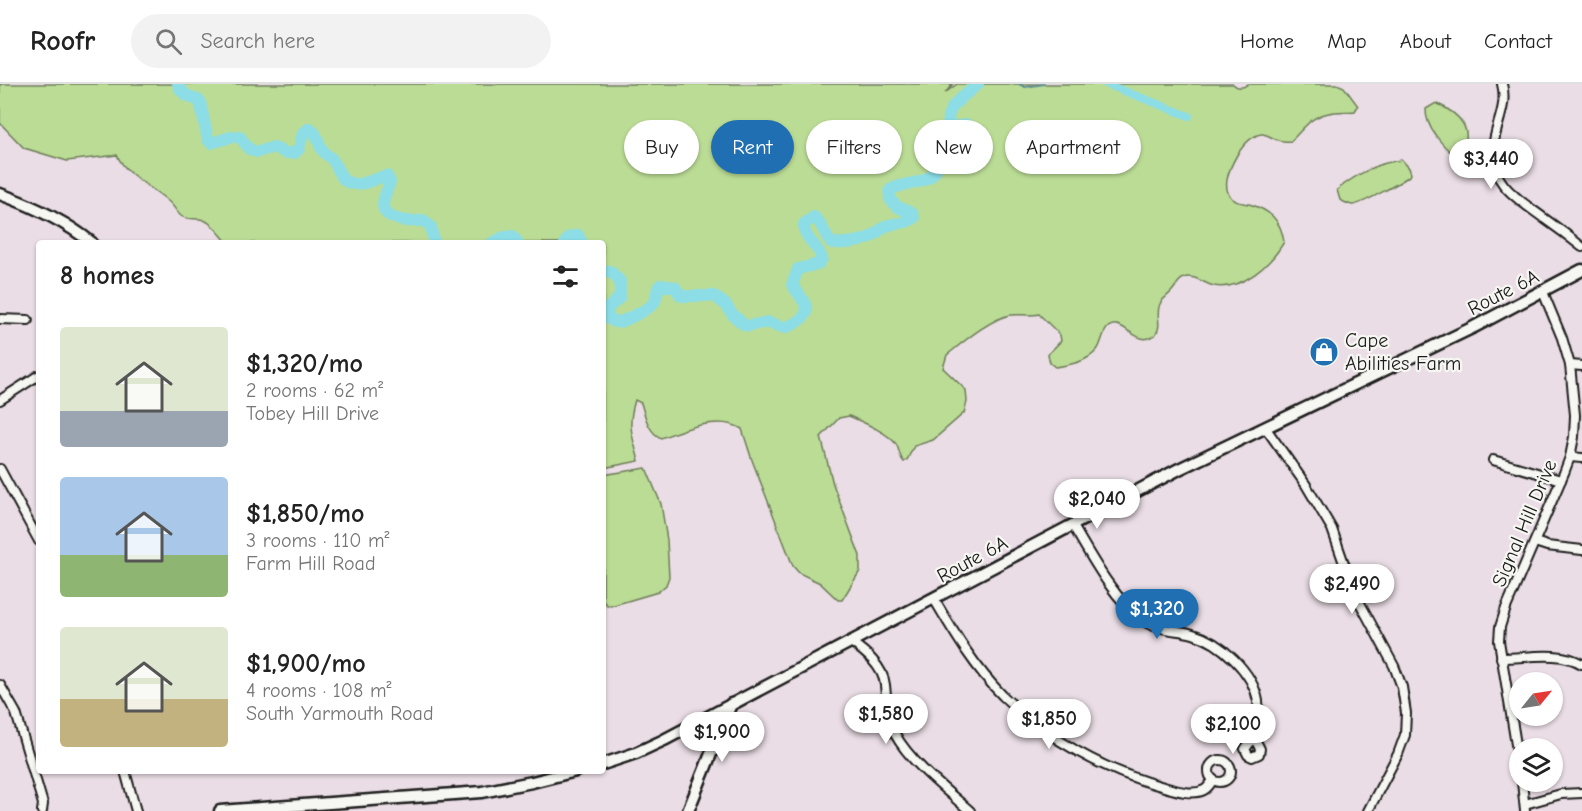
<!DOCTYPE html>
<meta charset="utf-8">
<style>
:root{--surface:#fff;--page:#f2f2f2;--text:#222;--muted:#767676;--line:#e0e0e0;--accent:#1f6fb2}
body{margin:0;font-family:"Comic Neue",sans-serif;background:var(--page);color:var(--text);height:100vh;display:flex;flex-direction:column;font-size:22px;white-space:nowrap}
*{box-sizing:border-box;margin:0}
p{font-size:20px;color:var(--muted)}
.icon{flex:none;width:33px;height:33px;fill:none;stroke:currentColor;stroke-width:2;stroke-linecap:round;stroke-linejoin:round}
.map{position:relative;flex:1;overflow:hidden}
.drawer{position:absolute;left:36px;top:156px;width:570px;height:534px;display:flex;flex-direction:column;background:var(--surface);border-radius:6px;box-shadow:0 2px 4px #0004}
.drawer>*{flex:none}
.banner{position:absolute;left:624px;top:36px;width:570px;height:54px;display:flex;gap:12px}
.needle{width:39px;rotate:60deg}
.buttons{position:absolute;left:1509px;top:588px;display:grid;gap:12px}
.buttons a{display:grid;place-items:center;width:54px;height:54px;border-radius:50%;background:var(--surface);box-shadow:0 2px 4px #0004;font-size:30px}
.price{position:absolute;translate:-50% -51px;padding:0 14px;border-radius:21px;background:#fff;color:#222;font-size:20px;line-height:39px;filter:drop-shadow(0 2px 3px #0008)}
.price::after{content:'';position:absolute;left:50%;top:36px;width:18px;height:14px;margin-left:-9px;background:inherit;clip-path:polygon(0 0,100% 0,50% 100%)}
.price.current{background:var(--accent);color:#fff}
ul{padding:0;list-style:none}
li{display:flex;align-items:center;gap:18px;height:150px;padding:0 24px}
li span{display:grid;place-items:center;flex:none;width:168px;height:120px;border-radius:6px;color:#555}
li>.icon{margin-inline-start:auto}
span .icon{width:72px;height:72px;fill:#fffc;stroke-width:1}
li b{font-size:26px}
h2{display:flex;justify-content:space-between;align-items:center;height:72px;padding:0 24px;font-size:26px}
.chip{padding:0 21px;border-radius:27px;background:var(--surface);box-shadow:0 2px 4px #0004;font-size:21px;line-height:54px}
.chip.current{background:var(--accent);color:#fff}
header{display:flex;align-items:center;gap:36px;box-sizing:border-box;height:84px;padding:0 30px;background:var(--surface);border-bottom:2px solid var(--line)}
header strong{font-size:28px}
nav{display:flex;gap:33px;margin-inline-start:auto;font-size:21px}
.search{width:420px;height:54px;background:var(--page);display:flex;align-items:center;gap:15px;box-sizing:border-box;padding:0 21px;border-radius:33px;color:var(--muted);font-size:22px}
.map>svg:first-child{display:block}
.green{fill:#bbdc95;stroke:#6c7c58;stroke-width:1.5}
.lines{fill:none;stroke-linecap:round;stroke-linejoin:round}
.stream{stroke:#5f9095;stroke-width:2}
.canal{stroke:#8cdde6;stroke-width:8}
.river{stroke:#8cdde6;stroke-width:12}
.street-casing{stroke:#1c1c1c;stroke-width:12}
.secondary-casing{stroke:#1c1c1c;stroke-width:15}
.street{stroke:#f6f6f2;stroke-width:8}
.secondary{stroke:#f6f6f2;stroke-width:10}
.labels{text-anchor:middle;stroke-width:4.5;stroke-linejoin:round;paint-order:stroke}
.street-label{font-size:20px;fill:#1c1c1c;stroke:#f6f6f2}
.poi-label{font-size:20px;fill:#1c1c1c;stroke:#f6f6f2;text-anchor:start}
</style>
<header>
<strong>Roofr</strong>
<div class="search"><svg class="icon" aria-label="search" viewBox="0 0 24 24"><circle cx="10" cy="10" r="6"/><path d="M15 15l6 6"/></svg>Search here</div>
<nav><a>Home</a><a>Map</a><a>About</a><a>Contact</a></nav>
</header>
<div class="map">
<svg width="1582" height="727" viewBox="0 0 1582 727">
<rect width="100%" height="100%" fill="#eadde5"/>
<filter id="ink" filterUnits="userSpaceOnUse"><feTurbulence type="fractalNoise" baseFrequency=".0167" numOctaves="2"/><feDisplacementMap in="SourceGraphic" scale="12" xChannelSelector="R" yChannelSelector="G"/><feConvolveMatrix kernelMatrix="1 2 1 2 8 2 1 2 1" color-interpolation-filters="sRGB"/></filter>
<g filter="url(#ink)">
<g class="green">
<path d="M0 0H953L945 9 957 0H1233C1238 5 1243 4 1248 0H1337L1344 3 1358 22 1355 27C1349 28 1342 27 1335 28 1311 31 1307 41 1291 57 1274 59 1269 49 1261 50 1251 52 1242 63 1237 71 1230 83 1218 108 1236 117 1239 119 1245 119 1249 120 1270 126 1281 136 1284 158 1271 180 1242 207 1214 202 1205 200 1193 190 1184 194 1178 196 1176 203 1172 207 1168 212 1162 215 1160 220 1155 230 1163 243 1155 251 1139 264 1125 238 1113 241 1102 243 1103 259 1097 266 1087 278 1070 281 1055 283L1050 279 1048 270 1061 257 1060 251 1039 230C1030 232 1020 230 1011 231 991 234 962 259 947 271L943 284 966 306 967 318 964 329 933 356 914 362 907 376 904 378C899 373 900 366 896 360 887 348 862 338 849 332L839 334 821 353 833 400 860 472V487L842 516H838L820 499 799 489 793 482 752 376 742 345C719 331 684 345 661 354 648 348 645 332 641 319L635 316C627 343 632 350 639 377L603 384V159H228C220 151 212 137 200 135 194 134 187 136 181 132 177 129 174 122 169 118 153 103 126 92 117 71L67 77 24 64 0 39Z"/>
<path d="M1436 19C1460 30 1474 44 1462 71L1456 73C1443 62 1425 43 1426 25Z"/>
<path d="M1402 76 1409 84 1411 90C1408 95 1360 121 1353 121 1349 121 1344 118 1340 116L1337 106C1355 91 1379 78 1402 76Z"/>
<polygon points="646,384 661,420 667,456 669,493 666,501 658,508 614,521 607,521 603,517 603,391"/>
</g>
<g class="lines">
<polyline class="stream" points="1019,0 1025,3 1044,0"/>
<polyline class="canal" points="1106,0 1189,32"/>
<g class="river">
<path d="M178 0C182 12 190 12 200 17L208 56 211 59 231 53H240L249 65 257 68 274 63 285 69H295L299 65 303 49 310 44C318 49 318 61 324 68 326 71 328 71 331 74 339 83 340 100 355 100 367 101 376 93 387 92L390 98C388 104 383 114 383 121 384 137 411 139 423 136L431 143 434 159"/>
<polyline points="492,159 504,153 513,152 518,159"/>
<polyline points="565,159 569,153 578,151 582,159"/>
<path d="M603 187H610L620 197V213L606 226 609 235C613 237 615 239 619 238 625 237 652 223 654 219 658 213 655 206 660 201L675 203 681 212H714L726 221 732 230 743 240 748 242 767 238 785 244C815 231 810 224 792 201L798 185 818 180 822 175C819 161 803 155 804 140L814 133C822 138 824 151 831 159 846 160 862 159 874 151 878 148 882 144 886 142 896 138 905 141 914 134L913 130 896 122 890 115V106C906 96 932 103 938 80L921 64 922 55 926 53 949 62C958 58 979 53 967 41L953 43 949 41C943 23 967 10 978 0"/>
</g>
<g class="street-casing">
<g id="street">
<path d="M1502 0C1508 23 1495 41 1493 64 1489 100 1520 116 1545 135 1558 144 1570 153 1582 163"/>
<polyline points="0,235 28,236"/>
<polyline points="1570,281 1582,282"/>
<polyline points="0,316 39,291"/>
<polyline points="1265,343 1306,401 1332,445 1354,508 1394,582 1402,603 1406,629 1405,651 1398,670 1368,727"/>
<polyline points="1570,373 1582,374"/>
<polyline points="1493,376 1561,396"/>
<polyline points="0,385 39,457"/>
<path d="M1073 442C1091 472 1113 514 1141 535 1156 547 1176 545 1193 550 1221 558 1253 588 1258 617 1260 629 1257 642 1254 653"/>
<polyline points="1535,458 1547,462 1582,466"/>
<path d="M934 515C954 549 975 584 1003 612 1048 655 1104 687 1164 703 1175 706 1193 712 1204 706 1208 704 1211 699 1213 696"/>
<path d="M851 558C865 568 883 582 885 601 887 619 886 634 895 650 910 678 946 706 970 727"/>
<path d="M1501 574C1527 574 1559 566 1582 580"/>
<polyline points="0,601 16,629 43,720 42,727"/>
<polygon points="1254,653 1260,665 1259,670 1252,673 1248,671 1245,665"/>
<circle cx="1220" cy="687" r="11"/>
<polyline points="1520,685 1499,557 1500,543 1506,524 1564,389 1570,373 1574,353 1575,331 1570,281 1562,254 1543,208"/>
<polyline points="125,687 136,727"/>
<polyline points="1522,698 1525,727"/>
<polyline points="1525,720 1561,710 1582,709"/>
</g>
</g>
<g class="secondary-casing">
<g id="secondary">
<path d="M0 110C33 122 65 137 92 159"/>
<polyline points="603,680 636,669 664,656 1179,385 1474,243 1582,186"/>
<polyline points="220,727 482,708 532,698 576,687"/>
<polyline points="688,727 731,620"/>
</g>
</g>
<use href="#street" class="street"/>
<use href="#secondary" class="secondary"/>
</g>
</g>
<defs>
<g id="shop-disc" transform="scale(1.5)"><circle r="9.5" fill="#1f6fb2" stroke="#f6f6f2"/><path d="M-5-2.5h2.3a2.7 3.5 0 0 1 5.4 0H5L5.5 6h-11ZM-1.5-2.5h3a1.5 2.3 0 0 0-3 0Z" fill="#fff"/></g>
</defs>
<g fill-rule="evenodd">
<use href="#shop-disc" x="1324" y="268"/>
</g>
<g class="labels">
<g class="street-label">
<text transform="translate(1503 208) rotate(-27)" y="7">Route 6A</text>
<text transform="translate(1524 439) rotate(-67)" y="7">Signal Hill Drive</text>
<text transform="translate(972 475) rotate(-28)" y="7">Route 6A</text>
</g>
<g class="poi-label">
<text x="1345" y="263">Cape<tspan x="1345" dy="23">Abilities Farm</tspan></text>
</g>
</g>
</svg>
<div class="buttons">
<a><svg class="needle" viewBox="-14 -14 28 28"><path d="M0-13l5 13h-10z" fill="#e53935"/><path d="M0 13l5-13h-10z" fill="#767676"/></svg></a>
<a><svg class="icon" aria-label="layers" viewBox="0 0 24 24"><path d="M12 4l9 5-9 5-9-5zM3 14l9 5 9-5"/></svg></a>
</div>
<b class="price" style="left:1491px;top:106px">$3,440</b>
<b class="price" style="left:1097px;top:446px">$2,040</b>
<b class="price" style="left:1352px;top:531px">$2,490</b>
<b class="price current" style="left:1157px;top:556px">$1,320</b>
<b class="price" style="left:886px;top:661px">$1,580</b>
<b class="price" style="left:1049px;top:666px">$1,850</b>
<b class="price" style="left:1233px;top:671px">$2,100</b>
<b class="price" style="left:722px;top:679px">$1,900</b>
<div class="banner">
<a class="chip">Buy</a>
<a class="chip current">Rent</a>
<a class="chip">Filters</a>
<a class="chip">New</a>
<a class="chip">Apartment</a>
</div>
<section class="drawer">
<h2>8 homes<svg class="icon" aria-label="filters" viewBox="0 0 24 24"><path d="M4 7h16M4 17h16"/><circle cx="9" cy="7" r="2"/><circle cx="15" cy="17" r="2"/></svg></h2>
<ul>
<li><span style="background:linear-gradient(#dfe7d0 70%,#9aa5b1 0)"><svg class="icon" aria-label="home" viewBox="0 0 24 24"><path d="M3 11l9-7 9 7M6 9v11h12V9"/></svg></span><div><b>$1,320/mo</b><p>2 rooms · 62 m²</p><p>Tobey Hill Drive</p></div></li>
<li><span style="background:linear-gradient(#a9c7e8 65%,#8fb573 0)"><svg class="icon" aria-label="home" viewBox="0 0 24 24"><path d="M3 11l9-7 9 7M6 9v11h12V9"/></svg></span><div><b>$1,850/mo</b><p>3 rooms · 110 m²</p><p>Farm Hill Road</p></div></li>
<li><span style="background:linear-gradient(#dfe7d0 60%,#c2b280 0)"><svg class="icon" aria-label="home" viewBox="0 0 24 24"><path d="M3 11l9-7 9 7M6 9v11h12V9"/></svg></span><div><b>$1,900/mo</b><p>4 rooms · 108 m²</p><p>South Yarmouth Road</p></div></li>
</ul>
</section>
</div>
